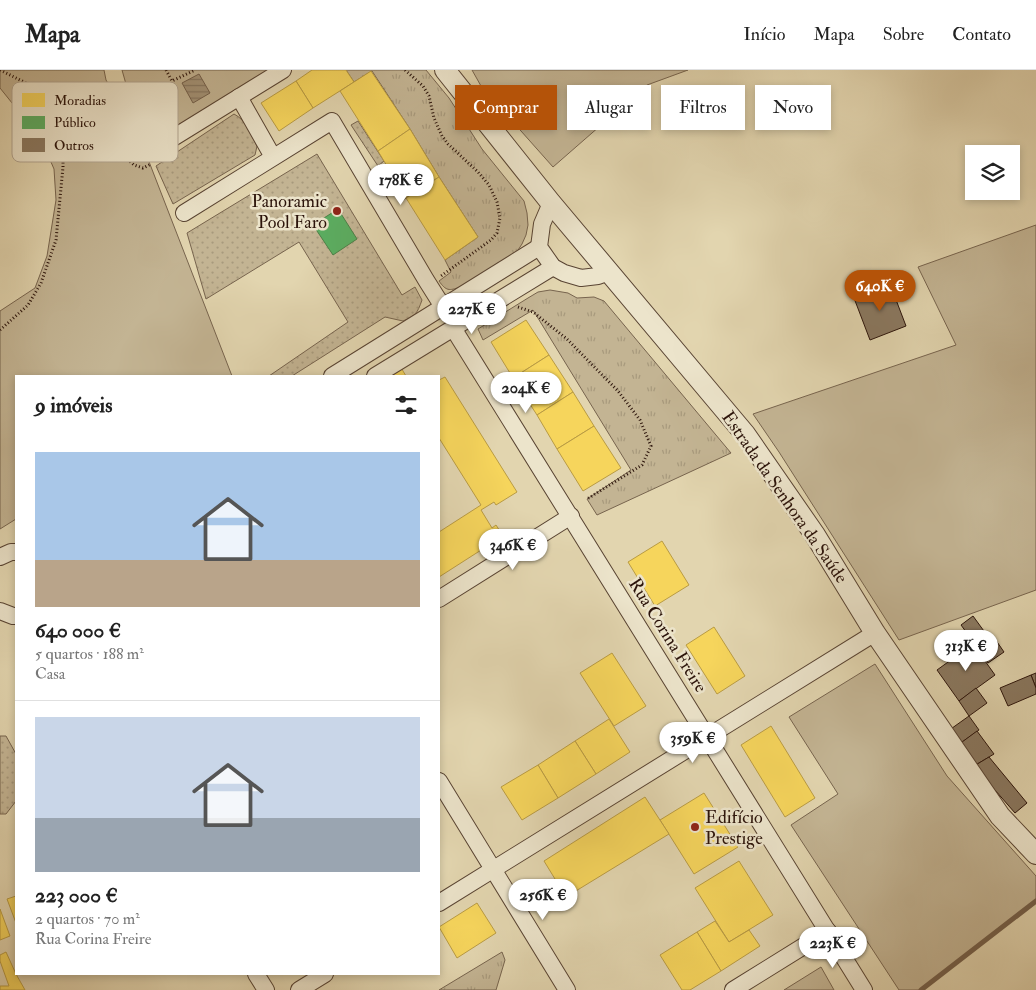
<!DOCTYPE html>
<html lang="pt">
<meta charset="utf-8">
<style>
:root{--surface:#fff;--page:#f6f6f6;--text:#222;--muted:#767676;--line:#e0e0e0;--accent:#b45309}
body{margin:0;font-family:"IM FELL Double Pica",serif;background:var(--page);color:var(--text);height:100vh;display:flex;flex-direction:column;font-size:19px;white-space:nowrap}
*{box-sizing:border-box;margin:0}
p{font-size:16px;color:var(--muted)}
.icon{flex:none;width:28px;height:28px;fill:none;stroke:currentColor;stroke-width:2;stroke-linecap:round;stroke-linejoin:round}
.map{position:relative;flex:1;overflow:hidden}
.side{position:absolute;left:15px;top:305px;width:425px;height:600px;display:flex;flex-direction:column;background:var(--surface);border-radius:0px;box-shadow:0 2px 8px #0003}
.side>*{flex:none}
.top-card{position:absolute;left:455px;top:15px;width:475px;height:45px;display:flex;gap:10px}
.controls{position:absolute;left:965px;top:75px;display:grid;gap:10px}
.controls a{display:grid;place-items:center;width:55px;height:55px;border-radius:0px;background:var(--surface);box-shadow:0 2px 8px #0003;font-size:25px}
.price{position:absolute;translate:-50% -42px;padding:0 11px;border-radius:18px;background:#fff;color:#222;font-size:16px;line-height:32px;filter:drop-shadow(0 1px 2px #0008)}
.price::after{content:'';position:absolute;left:50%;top:30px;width:15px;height:11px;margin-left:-8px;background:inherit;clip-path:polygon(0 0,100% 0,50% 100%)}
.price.on{background:var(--accent);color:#fff}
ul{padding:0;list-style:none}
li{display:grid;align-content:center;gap:10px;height:265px;padding:0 20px}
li+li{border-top:1px solid var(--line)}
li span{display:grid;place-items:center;height:155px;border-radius:0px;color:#555}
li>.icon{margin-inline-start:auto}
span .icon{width:90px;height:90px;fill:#fffc;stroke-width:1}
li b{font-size:21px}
h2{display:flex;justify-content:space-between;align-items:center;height:60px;padding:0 20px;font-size:21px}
.tag{padding:0 18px;border-radius:0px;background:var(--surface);box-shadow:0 2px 8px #0003;font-size:18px;line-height:45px}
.tag.on{background:var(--accent);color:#fff}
header{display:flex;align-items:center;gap:30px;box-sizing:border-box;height:70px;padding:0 25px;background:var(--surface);border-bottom:1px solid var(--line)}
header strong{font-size:24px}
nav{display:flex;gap:28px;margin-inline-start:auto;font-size:18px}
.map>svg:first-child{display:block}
.grass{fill:#c3b493;stroke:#77644e}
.park{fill:url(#park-tufts);stroke:#77644e}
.garden{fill:url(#garden-dots);stroke:#77644e}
.water{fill:url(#water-rules);stroke:#74604b}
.homes{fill:#f6d55c;stroke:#b99b43}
.public{fill:#5aae61;stroke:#4c8047}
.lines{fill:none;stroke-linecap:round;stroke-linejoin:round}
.stream{stroke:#74604b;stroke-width:5}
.building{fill:#8a7860;stroke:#2b130a}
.minor-casing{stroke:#594433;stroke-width:18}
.tertiary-casing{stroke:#594433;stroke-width:22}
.path{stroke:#2b130a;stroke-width:3;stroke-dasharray:1 2.5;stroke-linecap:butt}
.minor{stroke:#ece4cb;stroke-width:16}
.tertiary{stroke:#ece4cb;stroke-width:20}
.poi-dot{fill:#8f2418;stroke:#ece4cb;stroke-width:2}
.labels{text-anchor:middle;stroke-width:5;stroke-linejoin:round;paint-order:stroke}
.poi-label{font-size:18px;fill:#2b130a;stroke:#ece4cb;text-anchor:end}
.street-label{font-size:18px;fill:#2b130a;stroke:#ece4cb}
.key{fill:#ece4cb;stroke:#b2a591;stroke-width:1}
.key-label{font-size:14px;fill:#2b130a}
</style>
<header>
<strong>Mapa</strong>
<nav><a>Início</a><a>Mapa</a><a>Sobre</a><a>Contato</a></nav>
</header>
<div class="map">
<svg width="1036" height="920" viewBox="0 0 1036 920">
<defs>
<pattern id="park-tufts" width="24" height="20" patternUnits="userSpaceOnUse" patternTransform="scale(1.25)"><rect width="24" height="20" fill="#c3b493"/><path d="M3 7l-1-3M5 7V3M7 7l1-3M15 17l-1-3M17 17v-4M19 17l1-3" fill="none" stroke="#a89a7d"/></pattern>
<pattern id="garden-dots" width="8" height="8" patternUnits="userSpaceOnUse" patternTransform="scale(1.25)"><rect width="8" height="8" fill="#c3b493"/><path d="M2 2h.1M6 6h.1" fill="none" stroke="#a89a7d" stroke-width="1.8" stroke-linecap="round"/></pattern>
<pattern id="water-rules" width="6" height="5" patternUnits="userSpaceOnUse" patternTransform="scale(1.25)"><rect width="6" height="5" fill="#a49377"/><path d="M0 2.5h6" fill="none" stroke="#867760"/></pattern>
</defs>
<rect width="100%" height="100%" fill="#e2d5af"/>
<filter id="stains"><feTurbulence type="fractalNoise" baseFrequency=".004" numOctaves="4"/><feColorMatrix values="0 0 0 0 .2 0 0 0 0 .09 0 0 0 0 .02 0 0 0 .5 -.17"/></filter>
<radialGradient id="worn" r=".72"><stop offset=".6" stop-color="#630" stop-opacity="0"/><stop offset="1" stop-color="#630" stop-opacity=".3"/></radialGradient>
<g class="grass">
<polygon points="0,0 104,0 106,10 141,71 232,306 16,306 16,449 0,459 0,241 35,218 47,186 56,130 54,99 41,69 0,18"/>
<polygon points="122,0 271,0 149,75 139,60"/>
<polygon points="472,0 688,0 647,15 553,97 481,16"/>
<polygon points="1036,155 1036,520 899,570 779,382 753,344 956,275 918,197"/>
<polygon points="875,594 947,706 1036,806 1036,831 921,920 899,920 791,755 838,724 789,647"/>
<polygon points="821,897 834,920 784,920"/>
</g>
<g class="park">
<path d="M346 0H426L449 28 482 79 524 131 527 143 528 155 526 165 522 174 516 183 460 217C449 221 446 221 439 211L451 202 445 190 478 167 439 107 410 59 372 1 354 12Z"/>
<polygon points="550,220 568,223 577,228 594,227 604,231 731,383 597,445 587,429 631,400 533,240 483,270 478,259 528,228 538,222"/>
<polygon points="502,882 505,890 496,920 439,920"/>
</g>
<g class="garden">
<path d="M234 44C246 50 251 64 257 76L255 85 173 134 156 96Z"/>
<polygon points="358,51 384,91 378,96 351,55"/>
<path d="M317 84 402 225 415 217 422 230C417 244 416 245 403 251L385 247 292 306H269L348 252 299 172 206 229 187 163Z"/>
<polygon points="389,100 406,128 400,132 383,104"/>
<polygon points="0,666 6,666 16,684 16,731 6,744 0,744"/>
</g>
<polygon class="water" points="199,4 210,23 193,33 182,13"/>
<g class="homes">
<polygon points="312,0 346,0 354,12 313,38 296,11"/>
<polygon points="371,1 410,59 378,81 340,21"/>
<polygon points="296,11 313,38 279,61 261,33"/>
<polygon points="410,59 439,107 406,128 378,81"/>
<polygon points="439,107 478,167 445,190 406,128"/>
<polygon points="526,250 549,285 513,308 491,272"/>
<polygon points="549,285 573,322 537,345 513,308"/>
<polygon points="400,296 406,306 383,306"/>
<polygon points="445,307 517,422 496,435 494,432 481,440 492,458 496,455 503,466 439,507 439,462 481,435 439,368 439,310"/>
<polygon points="573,322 594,356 557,379 537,345"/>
<polygon points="594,356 621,398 583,421 557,379"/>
<polygon points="662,471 689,515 655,536 628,492"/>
<polygon points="714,557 745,606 717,624 686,575"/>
<polygon points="612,583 646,636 614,656 580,603"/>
<polygon points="609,649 630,682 596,704 575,671"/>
<polygon points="771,656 815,728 785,747 741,675"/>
<polygon points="575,671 596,704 558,728 538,695"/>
<polygon points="538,695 558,728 522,750 501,717"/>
<polygon points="704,723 738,777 694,804 660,750"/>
<polygon points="645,727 669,764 566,827 544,791"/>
<polygon points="739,791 773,845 729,872 695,818"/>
<polygon points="16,826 16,853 7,829"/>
<polygon points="477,833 496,863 457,888 439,857"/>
<polygon points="0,839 10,866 0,870"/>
<polygon points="715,851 729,872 749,860 760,876 721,901 697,862"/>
<polygon points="697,862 721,901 690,920 682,920 660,885"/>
<polygon points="6,882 16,904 25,920 0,920 0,916 9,916 0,891 0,885"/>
</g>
<polygon class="public" points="338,139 357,169 333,185 313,155"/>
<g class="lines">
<polyline class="stream" points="921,920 1036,831"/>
</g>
<g class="building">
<polygon points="890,214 906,256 870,270 854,228"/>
<polygon points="973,546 989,568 977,577 961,555"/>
<polygon points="993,566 1004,582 988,593 977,577"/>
<polygon points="973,574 995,605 959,631 937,600"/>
<polygon points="1036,603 1036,618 1031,605"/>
<polygon points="1031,605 1036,618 1036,624 1008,636 1000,618"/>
<polygon points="976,618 987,633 969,646 959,631"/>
<polygon points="969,646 979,660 958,675 948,661"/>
<polygon points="977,661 994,684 974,696 958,675"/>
<polygon points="989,687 1027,733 1015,743 974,696"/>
</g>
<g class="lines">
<g class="minor-casing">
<g id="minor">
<polyline points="239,27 273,87"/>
<polyline points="155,79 283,0"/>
<polyline points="551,133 542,154 539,177 553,197 564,203 581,208 598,206 609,202"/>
<polyline points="184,143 332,51 426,210 443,237"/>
<polyline points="453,258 864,920"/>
<polyline points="332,306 539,177"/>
<polyline points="375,306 553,197"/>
<polyline points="0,487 11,482 16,482"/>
<polyline points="439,529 571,446"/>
<polyline points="0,541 13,546 16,546"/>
<polyline points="439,711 567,920"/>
<polyline points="439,833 875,563"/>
<polyline points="256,904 266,920"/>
<polyline points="299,920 325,904"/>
<polyline points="733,920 828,861"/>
</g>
</g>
<g class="tertiary-casing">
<polyline id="tertiary" points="445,0 551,133 745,364 815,465 875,563 1000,746 1036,784"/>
</g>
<g class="path">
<polyline points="0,0 40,20 89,40 100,48 119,81 134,95 143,98 151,94"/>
<polyline points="166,0 172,11 195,0"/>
<polyline points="405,0 423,16 429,26 434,48 442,66 448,74 478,102 489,115 497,132 500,148 497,163 491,170 441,206"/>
<polyline points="518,237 533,242 567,269 618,321 640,350 651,376 642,395 587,429"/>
<polyline points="0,260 28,235 41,213 56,170 63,97 63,67 54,41 40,20"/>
</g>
<use href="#minor" class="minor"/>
<use href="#tertiary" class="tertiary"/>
</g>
<g class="poi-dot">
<circle cx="337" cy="141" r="5"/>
<circle cx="695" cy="757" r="5"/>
</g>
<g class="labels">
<g class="poi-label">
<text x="327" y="137">Panoramic<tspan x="327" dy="21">Pool Faro</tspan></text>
<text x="705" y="753" text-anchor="start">Edifício<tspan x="705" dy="21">Prestige</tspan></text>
</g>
<g class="street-label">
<text transform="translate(785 427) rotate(55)" y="6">Estrada da Senhora da Saúde</text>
<text transform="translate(668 565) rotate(58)" y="6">Rua Corina Freire</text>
</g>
</g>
<rect x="12" y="12" width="166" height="80" rx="8" class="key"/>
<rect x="22" y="23" width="23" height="14" fill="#f6d55c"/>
<rect x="22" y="46" width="23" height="13" fill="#5aae61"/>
<rect x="22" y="68" width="23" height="14" fill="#8a7860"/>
<g class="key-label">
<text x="54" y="35">Moradias</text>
<text x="54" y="57">Público</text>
<text x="54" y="80">Outros</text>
</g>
<rect width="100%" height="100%" filter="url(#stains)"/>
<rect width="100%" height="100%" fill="url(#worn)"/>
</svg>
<div class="controls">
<a><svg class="icon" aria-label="layers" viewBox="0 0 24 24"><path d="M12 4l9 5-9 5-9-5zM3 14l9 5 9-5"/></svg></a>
</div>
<b class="price" style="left:401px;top:136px">178K €</b>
<b class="price on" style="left:880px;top:242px">640K €</b>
<b class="price" style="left:472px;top:265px">227K €</b>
<b class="price" style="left:526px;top:344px">204K €</b>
<b class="price" style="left:513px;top:501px">346K €</b>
<b class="price" style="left:966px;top:602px">313K €</b>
<b class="price" style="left:693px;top:694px">359K €</b>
<b class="price" style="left:543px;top:851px">256K €</b>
<b class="price" style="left:833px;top:899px">223K €</b>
<div class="top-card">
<a class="tag on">Comprar</a>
<a class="tag">Alugar</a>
<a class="tag">Filtros</a>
<a class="tag">Novo</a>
</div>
<section class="side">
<h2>9 imóveis<svg class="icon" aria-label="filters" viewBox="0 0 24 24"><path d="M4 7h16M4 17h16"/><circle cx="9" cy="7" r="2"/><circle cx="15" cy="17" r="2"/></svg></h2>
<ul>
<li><span style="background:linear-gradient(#a9c7e8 70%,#b9a48a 0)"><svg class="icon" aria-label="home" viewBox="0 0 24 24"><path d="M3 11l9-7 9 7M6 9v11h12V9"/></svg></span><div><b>640 000 €</b><p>5 quartos · 188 m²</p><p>Casa</p></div></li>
<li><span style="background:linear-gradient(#c9d6e8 65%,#9aa5b1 0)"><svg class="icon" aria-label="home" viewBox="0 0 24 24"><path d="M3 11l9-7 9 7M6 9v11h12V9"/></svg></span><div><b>223 000 €</b><p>2 quartos · 70 m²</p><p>Rua Corina Freire</p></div></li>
</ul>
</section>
</div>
